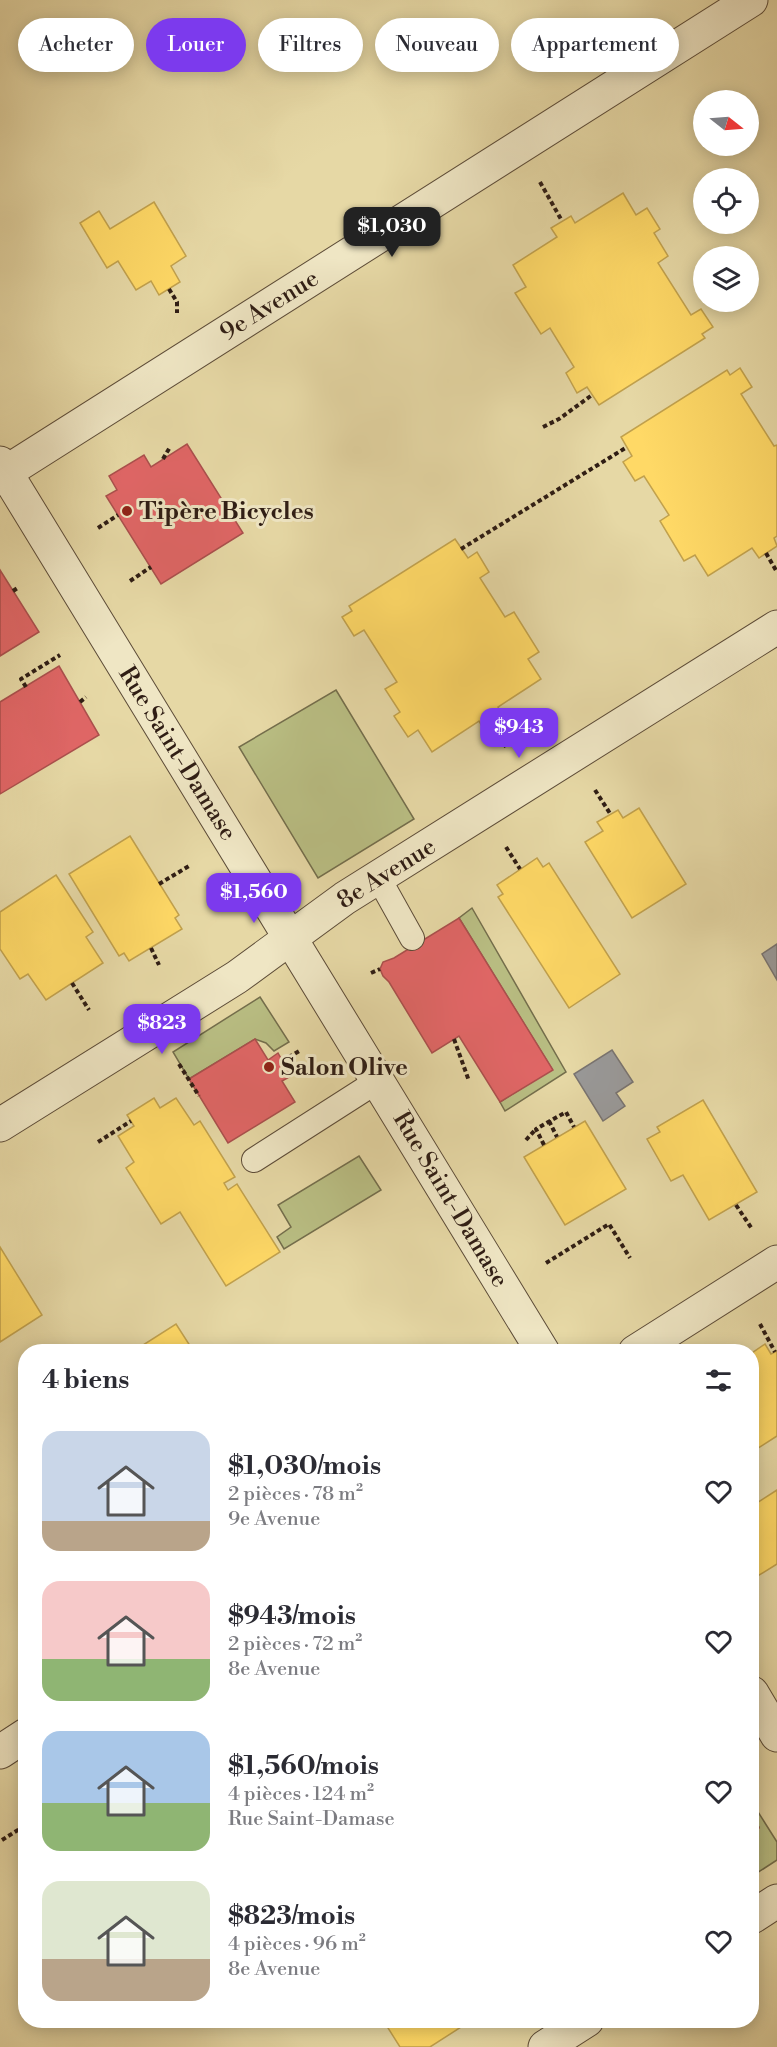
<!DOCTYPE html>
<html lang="fr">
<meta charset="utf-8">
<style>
:root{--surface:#fff;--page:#f2f2f3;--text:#2b2b33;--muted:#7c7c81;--accent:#7c3aed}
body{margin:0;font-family:"Libre Bodoni",serif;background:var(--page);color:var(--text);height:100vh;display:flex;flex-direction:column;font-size:22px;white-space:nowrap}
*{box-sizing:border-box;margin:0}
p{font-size:20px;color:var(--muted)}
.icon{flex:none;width:33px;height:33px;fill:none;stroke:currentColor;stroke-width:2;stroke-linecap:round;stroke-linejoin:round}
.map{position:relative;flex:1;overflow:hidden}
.panel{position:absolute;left:18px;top:1344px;width:741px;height:684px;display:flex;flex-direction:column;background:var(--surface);border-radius:24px;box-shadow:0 3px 15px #0003}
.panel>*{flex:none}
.guide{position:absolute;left:18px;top:18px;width:741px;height:54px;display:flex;gap:12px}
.needle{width:39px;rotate:107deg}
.tools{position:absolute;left:693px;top:90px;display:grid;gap:12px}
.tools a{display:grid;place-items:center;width:66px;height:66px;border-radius:50%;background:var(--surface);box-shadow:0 3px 15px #0003;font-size:30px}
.price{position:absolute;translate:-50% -51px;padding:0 14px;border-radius:12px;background:var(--accent);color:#fff;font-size:20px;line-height:39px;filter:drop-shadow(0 2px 3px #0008)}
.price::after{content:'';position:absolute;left:50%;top:36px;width:18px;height:14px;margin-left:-9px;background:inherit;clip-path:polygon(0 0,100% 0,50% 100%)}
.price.active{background:#222;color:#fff}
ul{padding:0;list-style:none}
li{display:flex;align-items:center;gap:18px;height:150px;padding:0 24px}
li span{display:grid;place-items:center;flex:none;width:168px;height:120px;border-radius:18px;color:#555}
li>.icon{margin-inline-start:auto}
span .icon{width:72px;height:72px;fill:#fffc;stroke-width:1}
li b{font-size:26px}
h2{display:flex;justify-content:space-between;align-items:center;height:72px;padding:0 24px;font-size:26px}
.pill{padding:0 21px;border-radius:27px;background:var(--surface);box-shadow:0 3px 15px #0003;font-size:21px;line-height:54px}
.pill.active{background:var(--accent);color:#fff}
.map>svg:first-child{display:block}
.green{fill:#b9be83;stroke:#746e4c;stroke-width:1.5}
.homes{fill:#ffd966;stroke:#c1a14d;stroke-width:1.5}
.shops{fill:#e06666;stroke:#ab504d;stroke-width:1.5}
.industry{fill:#999;stroke:#797471;stroke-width:1.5}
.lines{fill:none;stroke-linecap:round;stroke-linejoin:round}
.service-casing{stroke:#5d4c38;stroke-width:26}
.minor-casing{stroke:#5d4c38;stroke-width:35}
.tertiary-casing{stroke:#5d4c38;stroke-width:35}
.path{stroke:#2f1d14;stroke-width:4;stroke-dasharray:4.5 3;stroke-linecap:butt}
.service{stroke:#efe6c4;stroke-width:24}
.minor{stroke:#efe6c4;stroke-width:33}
.tertiary{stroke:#efe6c4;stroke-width:33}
.poi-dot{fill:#8f2418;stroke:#efe6c4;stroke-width:2}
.labels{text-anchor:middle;stroke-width:6;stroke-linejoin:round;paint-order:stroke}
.street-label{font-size:24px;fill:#2f1d14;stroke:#efe6c4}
.poi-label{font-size:24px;font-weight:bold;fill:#2f1d14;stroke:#efe6c4;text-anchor:start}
</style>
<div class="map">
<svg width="777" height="2047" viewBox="0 0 777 2047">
<rect width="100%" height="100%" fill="#e6d8a5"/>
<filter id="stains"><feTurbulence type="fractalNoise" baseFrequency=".00333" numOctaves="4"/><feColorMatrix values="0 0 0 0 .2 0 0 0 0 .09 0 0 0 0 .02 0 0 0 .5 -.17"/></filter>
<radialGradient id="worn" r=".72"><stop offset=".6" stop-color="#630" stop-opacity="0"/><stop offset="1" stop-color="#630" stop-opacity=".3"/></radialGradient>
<g class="green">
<polygon points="336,690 414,819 318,878 239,747"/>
<polygon points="472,908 566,1072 505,1111 500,1102 552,1069 459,918"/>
<polygon points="260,997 289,1042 274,1051 266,1043 255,1039 189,1079 173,1052"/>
<polygon points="359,1156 381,1190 284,1249 277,1237 291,1227 278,1205"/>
<polygon points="753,1804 777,1842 777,1860 757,1873 752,1864 752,1832 759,1827 752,1815 752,1805"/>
</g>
<g class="homes">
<polygon points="623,193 636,215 647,208 660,229 654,233 668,256 658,263 691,315 701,309 713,327 702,334 705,338 599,405 587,387 577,393 566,373 574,367 550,328 541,334 515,293 526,287 513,265 557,237 551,228 571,216 575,223"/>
<polygon points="154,202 186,256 171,266 180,282 159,295 151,281 136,290 118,261 107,268 80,223 99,211 110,229"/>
<polygon points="740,368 752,387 741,394 774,446 777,445 777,536 774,538 777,546 759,558 752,548 708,576 695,555 684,561 660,521 669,515 644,476 635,481 623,462 632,456 621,437 727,370 730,375"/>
<polygon points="455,539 468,558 477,552 489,572 480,578 505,617 514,612 539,652 528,659 541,679 498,707 503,717 484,730 479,721 432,752 418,730 408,737 394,716 400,712 385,689 397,682 364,630 354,636 342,617 352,611 349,606"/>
<polygon points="639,808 686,884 632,918 585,842 603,831 597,822 618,810 623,818"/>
<polygon points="130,836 179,915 175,918 182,929 129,961 124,953 119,956 69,874"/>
<polygon points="537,858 543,867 549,863 620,974 569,1008 498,897 503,894 497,885"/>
<polygon points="56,875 93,932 86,937 103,963 46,1000 28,974 20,979 0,949 0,912"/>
<polygon points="154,1098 160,1108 176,1098 194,1125 200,1121 235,1177 224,1183 228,1190 237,1184 280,1252 226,1286 180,1212 161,1224 126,1168 134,1162 118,1136 134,1126 127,1115"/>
<polygon points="703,1100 757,1192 709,1220 683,1175 671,1181 647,1139 660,1132 657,1127"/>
<polygon points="585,1121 626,1189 565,1225 524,1157"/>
<polygon points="0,1247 42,1315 0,1342"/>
<polygon points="176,1324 194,1352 132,1352"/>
<polygon points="765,1344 771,1354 777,1351 777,1436 752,1452 752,1353"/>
<polygon points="777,1490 777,1564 756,1577 752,1569 752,1506"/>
<polygon points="383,2020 472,2020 430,2047 400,2047"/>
</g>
<g class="shops">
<polygon points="187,444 243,533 161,584 106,496 117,490 109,476 144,455 151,467"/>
<polygon points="0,570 39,632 0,656"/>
<polygon points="59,666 99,735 0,794 0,702"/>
<polygon points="459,918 553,1070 500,1102 459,1036 432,1053 389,982 383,976 380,969 383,962 394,958"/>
<polygon points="255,1039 268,1060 278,1053 291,1076 282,1081 295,1102 228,1143 189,1079"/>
<polygon points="752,1815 759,1828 752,1832"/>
</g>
<g class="industry">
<polygon points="777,944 777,980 762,954"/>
<polygon points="612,1050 633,1082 616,1093 625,1106 603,1121 574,1074"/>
</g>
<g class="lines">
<g class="service-casing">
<g id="service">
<polyline points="378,877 412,938"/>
<polyline points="254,1160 379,1080"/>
</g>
</g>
<g class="minor-casing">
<g id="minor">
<polyline points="0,476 751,0"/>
<polyline points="0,1125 237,977 345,898 777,627"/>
<polyline points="635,1352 777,1262"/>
<polyline points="0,1752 26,1735"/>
<polyline points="752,1917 777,1901"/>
<polyline points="545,2047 587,2020"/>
</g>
</g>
<g class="tertiary-casing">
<g id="tertiary">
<polyline points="0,463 543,1352"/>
<polyline points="752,1693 777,1735"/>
</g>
</g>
<g class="path">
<polyline points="540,182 562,221"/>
<polyline points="169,289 177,302 177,313"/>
<polyline points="543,427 559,419 592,395"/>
<polyline points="163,459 170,447"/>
<polyline points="98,528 118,515"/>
<polyline points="461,549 627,447"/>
<polyline points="766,553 777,572"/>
<polyline points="130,581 151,567"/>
<polyline points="13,591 19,587"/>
<polyline points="26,687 21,679 60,655"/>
<polyline points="80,702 86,697"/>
<polyline points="493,724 506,747"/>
<polyline points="595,790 611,815"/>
<polyline points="506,847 520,869"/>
<polyline points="159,884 189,866"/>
<polyline points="151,948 159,965"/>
<polyline points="371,973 380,969"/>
<polyline points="72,983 89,1010"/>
<polyline points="454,1039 469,1081"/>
<polyline points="282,1061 301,1050"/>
<polyline points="179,1064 199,1096"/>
<polyline points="549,1121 557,1137"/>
<polyline points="526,1140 536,1129"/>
<polyline points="98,1142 131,1121"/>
<polyline points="544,1145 536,1129 566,1112 574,1127"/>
<polyline points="736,1205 752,1229"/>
<polyline points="546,1263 609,1224 630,1258"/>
<polyline points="760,1324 775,1352"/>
<polyline points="2,1840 26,1825"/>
</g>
<use href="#service" class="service"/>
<use href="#minor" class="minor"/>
<use href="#tertiary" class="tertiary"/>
</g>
<g class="poi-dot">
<circle cx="127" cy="511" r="6"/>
<circle cx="269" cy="1067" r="6"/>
</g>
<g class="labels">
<g class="street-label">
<text transform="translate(269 305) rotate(-32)" y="8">9e Avenue</text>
<text transform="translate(178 753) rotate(58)" y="8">Rue Saint-Damase</text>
<text transform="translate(386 873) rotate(-32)" y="8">8e Avenue</text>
<text transform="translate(451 1199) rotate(59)" y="8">Rue Saint-Damase</text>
</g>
<g class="poi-label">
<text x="139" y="519">Tipère Bicycles</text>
<text x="281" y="1075">Salon Olive</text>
</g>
</g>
<rect width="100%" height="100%" filter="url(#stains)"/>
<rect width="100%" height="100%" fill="url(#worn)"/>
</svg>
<div class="tools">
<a><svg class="needle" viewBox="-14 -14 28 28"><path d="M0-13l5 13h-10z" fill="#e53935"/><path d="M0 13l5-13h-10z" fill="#7c7c81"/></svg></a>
<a><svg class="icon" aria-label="locate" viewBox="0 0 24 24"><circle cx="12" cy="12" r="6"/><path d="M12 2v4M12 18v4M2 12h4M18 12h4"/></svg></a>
<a><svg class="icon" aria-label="layers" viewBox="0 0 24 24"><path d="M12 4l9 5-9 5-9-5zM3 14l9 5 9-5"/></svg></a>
</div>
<b class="price active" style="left:392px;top:258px">$1,030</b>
<b class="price" style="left:519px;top:759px">$943</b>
<b class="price" style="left:254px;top:924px">$1,560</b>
<b class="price" style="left:162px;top:1055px">$823</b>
<div class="guide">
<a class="pill">Acheter</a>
<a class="pill active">Louer</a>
<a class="pill">Filtres</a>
<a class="pill">Nouveau</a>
<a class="pill">Appartement</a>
</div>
<section class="panel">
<h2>4 biens<svg class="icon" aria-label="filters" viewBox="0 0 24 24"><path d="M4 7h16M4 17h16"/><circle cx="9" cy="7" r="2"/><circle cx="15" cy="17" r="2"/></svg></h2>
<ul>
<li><span style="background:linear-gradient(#c9d6e8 75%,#b9a48a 0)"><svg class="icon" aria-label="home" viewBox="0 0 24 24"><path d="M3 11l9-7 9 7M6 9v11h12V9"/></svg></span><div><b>$1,030/mois</b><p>2 pièces · 78 m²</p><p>9e Avenue</p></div><svg class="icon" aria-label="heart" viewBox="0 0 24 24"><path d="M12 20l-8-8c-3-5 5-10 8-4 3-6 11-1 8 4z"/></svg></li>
<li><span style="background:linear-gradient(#f6c9c9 65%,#8fb573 0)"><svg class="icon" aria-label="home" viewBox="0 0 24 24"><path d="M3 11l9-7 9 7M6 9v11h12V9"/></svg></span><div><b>$943/mois</b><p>2 pièces · 72 m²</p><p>8e Avenue</p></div><svg class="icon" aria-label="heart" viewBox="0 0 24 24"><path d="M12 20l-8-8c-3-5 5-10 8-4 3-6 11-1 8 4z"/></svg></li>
<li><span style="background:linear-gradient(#a9c7e8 60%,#8fb573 0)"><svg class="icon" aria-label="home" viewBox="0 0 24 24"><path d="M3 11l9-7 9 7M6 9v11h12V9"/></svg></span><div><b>$1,560/mois</b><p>4 pièces · 124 m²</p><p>Rue Saint-Damase</p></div><svg class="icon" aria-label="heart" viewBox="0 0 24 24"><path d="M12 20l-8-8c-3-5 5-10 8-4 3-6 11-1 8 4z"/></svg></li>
<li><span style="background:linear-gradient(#dfe7d0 65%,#b9a48a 0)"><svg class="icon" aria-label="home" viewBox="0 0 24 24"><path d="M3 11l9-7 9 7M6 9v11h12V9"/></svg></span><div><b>$823/mois</b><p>4 pièces · 96 m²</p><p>8e Avenue</p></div><svg class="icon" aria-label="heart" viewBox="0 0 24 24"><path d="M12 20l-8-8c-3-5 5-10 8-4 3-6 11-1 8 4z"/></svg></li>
</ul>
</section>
</div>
